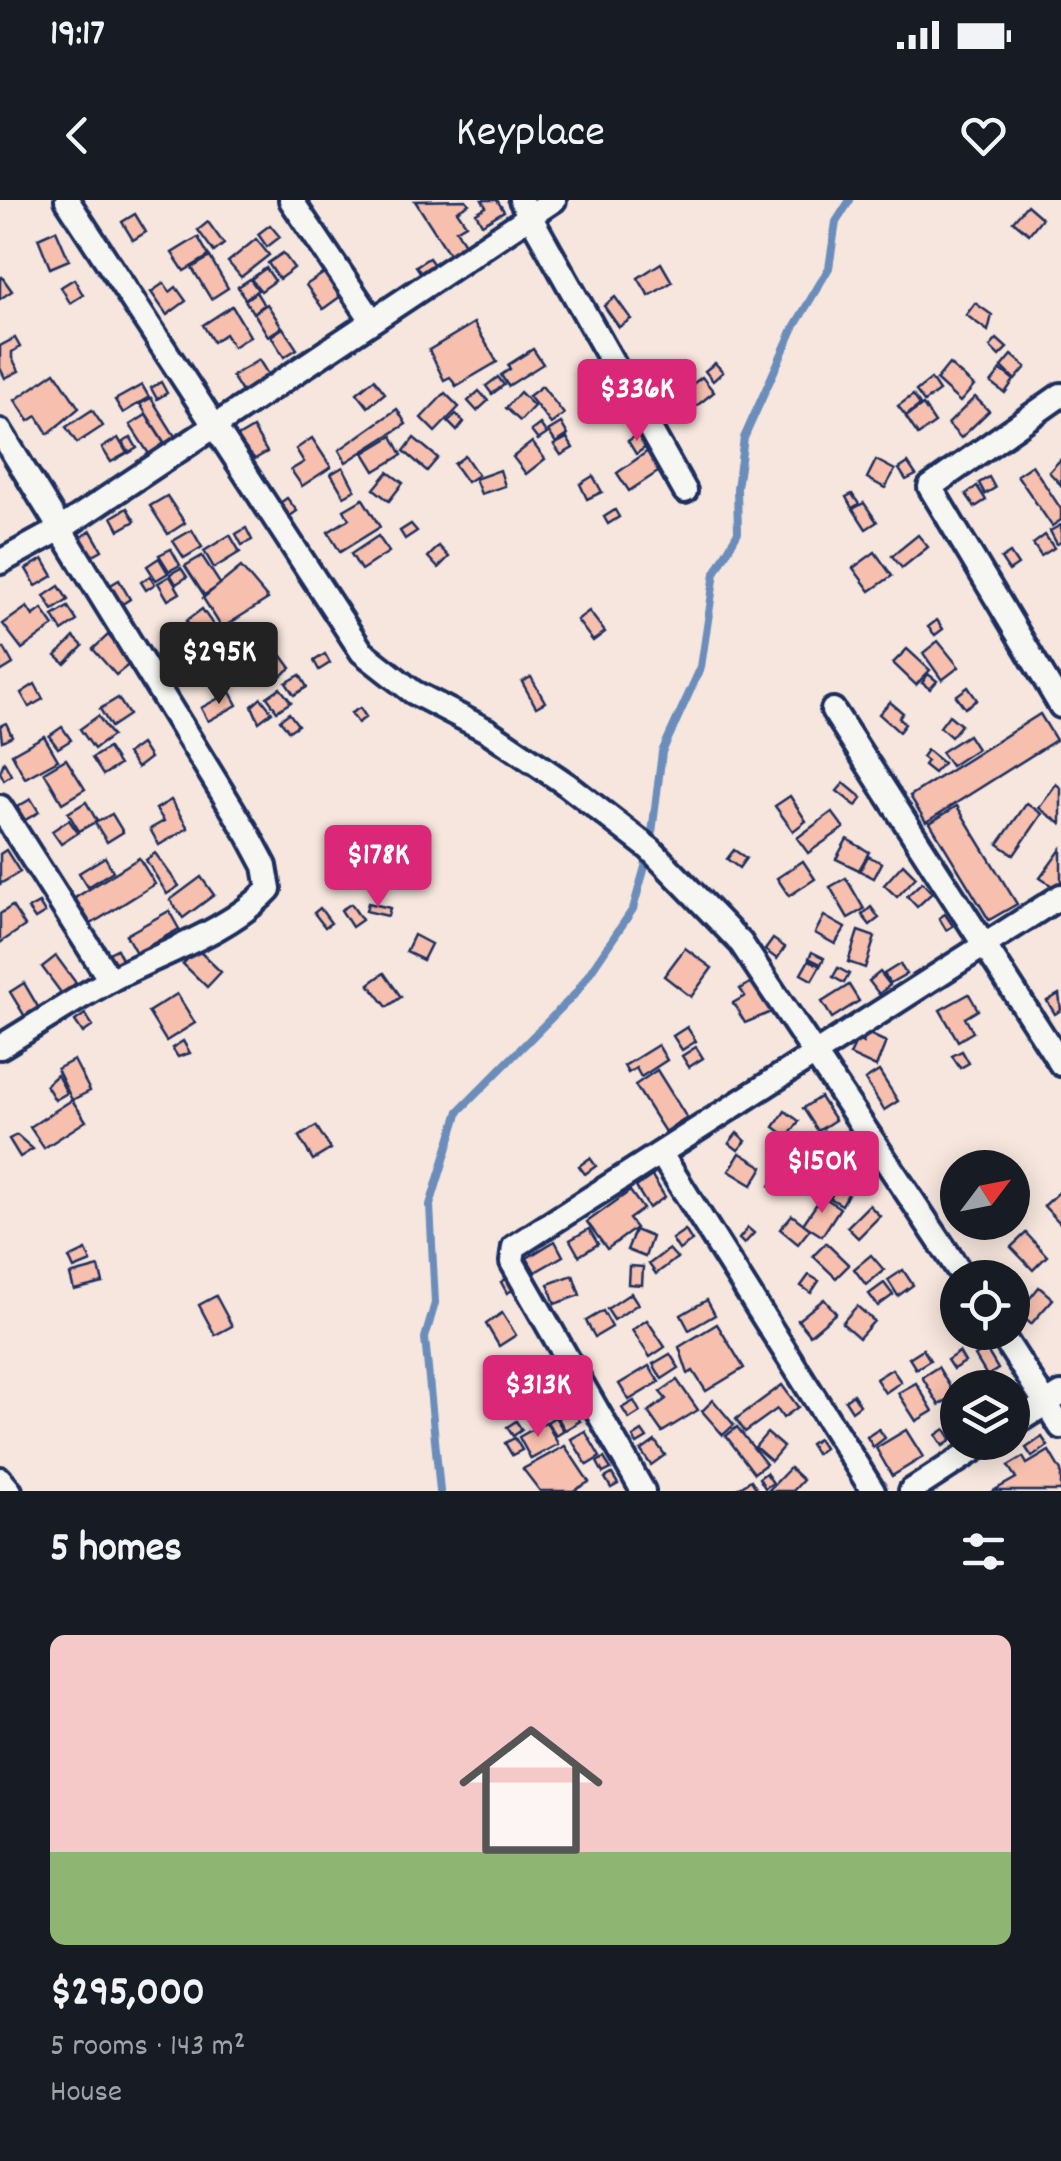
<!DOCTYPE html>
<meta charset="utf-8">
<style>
:root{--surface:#171b24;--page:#242831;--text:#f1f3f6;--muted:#9ea1a6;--accent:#db2777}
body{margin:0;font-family:Dekko,sans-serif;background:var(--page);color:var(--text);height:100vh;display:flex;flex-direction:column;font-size:38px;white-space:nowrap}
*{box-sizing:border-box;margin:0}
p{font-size:32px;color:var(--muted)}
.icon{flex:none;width:55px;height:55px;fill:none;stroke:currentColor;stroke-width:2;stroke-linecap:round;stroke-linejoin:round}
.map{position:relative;height:1291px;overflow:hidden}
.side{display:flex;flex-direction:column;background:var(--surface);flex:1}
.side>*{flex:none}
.needle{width:65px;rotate:58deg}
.tools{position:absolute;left:940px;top:950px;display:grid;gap:20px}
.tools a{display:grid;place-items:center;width:90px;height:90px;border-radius:50%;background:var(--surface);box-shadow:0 5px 25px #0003;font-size:50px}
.price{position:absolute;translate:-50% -85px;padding:0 22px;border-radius:10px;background:var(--accent);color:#fff;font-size:32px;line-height:65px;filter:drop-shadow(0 2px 5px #0008)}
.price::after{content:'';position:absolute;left:50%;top:60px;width:30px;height:22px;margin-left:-15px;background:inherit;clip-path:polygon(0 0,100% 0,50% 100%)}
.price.current{background:#222;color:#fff}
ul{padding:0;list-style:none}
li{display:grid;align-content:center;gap:20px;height:530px;padding:0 50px}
li span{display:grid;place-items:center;height:310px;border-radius:15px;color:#555}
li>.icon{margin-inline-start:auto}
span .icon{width:180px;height:180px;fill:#fffc;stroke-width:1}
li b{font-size:42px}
h2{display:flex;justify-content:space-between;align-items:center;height:120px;padding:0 50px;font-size:42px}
.status{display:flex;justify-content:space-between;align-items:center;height:70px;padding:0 50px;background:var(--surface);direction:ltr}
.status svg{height:28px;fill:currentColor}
header{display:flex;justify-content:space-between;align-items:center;height:130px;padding:0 50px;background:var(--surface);font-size:45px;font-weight:600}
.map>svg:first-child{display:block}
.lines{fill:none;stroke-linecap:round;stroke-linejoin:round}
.stream{stroke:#6a8dbb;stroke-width:8}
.building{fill:#f7bfad;stroke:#1b2f5e;stroke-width:2.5}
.street-casing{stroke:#1b2f5e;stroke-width:30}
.street{stroke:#f6f6f2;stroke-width:22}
</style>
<div class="status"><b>19:17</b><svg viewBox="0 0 49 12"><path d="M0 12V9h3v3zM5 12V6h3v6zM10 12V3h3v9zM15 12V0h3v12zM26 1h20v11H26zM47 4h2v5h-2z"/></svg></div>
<header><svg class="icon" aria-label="back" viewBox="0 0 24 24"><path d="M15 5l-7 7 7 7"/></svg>Keyplace<svg class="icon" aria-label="heart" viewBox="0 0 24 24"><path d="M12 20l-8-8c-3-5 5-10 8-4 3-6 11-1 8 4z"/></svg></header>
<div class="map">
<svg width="1061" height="1291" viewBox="0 0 1061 1291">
<rect width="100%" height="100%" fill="#f6e6dd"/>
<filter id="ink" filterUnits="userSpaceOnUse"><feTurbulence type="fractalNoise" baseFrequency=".01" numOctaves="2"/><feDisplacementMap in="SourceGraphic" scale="20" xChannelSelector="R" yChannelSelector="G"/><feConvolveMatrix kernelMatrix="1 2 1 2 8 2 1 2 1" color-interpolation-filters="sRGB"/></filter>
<g filter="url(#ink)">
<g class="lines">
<polyline class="stream" points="440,1291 425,1138 435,1103 430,1005 459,911 576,793 633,709 650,649 662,552 701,467 715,373 738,332 737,288 744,238 793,129 829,68 836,22 850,0"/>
</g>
<g class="building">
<polygon points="466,0 469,4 457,11 466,24 456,30 467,47 451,57 415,1"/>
<polygon points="482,0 497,0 504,11 482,24 476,13 486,7"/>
<polygon points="1027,5 1042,18 1029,34 1013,21"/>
<polygon points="135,14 146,32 133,40 122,22"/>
<polygon points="208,22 224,44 214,52 198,30"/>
<polygon points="270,25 280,37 267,47 258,34"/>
<polygon points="56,30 69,60 50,68 38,38"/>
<polygon points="198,37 209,56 184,71 172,53"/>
<polygon points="256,39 269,55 241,77 228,62"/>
<polygon points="283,53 294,68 279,79 268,63"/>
<polygon points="210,57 228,88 211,99 192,68"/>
<polygon points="429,58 437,69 424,78 416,66"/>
<polygon points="661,63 672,82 649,96 638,78"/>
<polygon points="266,68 275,81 261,91 251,79"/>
<polygon points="324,73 341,96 323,109 306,85"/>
<polygon points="2,77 12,91 0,99 0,79"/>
<polygon points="74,79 83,95 70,103 61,87"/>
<polygon points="250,79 258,90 245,99 238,87"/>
<polygon points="164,83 170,92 176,87 186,101 167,115 151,92"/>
<polygon points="256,92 264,105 253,113 245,100"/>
<polygon points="615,97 631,119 619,127 604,106"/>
<polygon points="975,103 992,115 988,131 966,115"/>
<polygon points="267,104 282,127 268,136 254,113"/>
<polygon points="232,106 250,136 233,147 225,134 213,142 203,125"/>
<polygon points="474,123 497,162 456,186 450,177 444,180 429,150"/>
<polygon points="283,128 297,149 284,157 271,136"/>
<polygon points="15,138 20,147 12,152 12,158 19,171 5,178 0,168 0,146"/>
<polygon points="997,139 1007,148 999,156 990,147"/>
<polygon points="533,149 543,164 508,186 501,175 510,169 508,165"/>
<polygon points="1012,155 1026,167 1015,180 1002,167"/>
<polygon points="259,160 269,176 242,192 232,176"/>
<polygon points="715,163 723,172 713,181 705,171"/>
<polygon points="949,164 974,186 960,202 936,180"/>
<polygon points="1001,170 1014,180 1005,193 991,183"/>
<polygon points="55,172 79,208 48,234 37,216 29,221 15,200"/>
<polygon points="498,177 504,185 492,194 486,186"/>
<polygon points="702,177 714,192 694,208 682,192"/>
<polygon points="374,179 385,193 368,207 357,193"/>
<polygon points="931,179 939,191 924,202 916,191"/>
<polygon points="161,182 167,193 157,199 151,188"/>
<polygon points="142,185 149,197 123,213 115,200"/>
<polygon points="542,186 564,214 551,224 529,196"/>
<polygon points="479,191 488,201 477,211 468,201"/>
<polygon points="520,192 534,206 520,221 506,208"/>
<polygon points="610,192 619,203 606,214 597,203"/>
<polygon points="445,193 459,207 435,232 421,218"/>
<polygon points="913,195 920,205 906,216 898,206"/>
<polygon points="975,197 989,211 961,238 948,224"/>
<polygon points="151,198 176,238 166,245 140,204"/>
<polygon points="923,205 935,223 918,235 906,217"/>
<polygon points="397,209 406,224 346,262 339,250"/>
<polygon points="92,210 103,226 77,243 66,227"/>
<polygon points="456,214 464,222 457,231 448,222"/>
<polygon points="146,215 165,245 149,254 130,225"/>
<polygon points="561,223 568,235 556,243 548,231"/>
<polygon points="540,224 547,234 538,240 531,231"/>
<polygon points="253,228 267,252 255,259 236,238"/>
<polygon points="639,234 646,247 636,254 628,241"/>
<polygon points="392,236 402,255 375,271 364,253"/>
<polygon points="118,238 127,253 111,262 102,248"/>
<polygon points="131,238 137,248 129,253 123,242"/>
<polygon points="312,238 331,267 302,286 291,270 304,262 296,249"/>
<polygon points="414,238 438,258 427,271 404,251"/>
<polygon points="567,238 573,248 561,255 554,245"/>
<polygon points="532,242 545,259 526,274 513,257"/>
<polygon points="648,251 661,270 629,291 617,273"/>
<polygon points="465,256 478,275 467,282 454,264"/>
<polygon points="1061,259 1061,285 1049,272"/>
<polygon points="876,260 895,270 885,288 867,278"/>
<polygon points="908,263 916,275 906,280 899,269"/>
<polygon points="1032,265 1061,309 1061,320 1052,326 1017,275"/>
<polygon points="343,267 355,290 344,296 331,274"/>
<polygon points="500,270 505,286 481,294 475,279"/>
<polygon points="388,272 403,283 389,301 374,289"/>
<polygon points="593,276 602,292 587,299 580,284"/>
<polygon points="989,277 995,288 985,294 979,283"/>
<polygon points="977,286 986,300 975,307 966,294"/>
<polygon points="852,294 859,304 852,308 846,297"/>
<polygon points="167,296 185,323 168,334 150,306"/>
<polygon points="287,298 297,311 290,316 280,303"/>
<polygon points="363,299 380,327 340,352 328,332 349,319 344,310"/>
<polygon points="864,303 877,322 866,329 853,309"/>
<polygon points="127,308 135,321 119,330 112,317"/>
<polygon points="615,310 619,317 608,324 604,317"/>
<polygon points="411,324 417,331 405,339 400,331"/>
<polygon points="1061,325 1061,342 1057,344 1050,331"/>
<polygon points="246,328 252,340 242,345 236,334"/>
<polygon points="192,330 202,347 184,358 173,341"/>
<polygon points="91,331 102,350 86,359 75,341"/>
<polygon points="230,335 240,352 214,368 204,351"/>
<polygon points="918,335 928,347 902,368 892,356"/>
<polygon points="1045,335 1054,348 1041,356 1033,344"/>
<polygon points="378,336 389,352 361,370 351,354"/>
<polygon points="439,346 449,357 438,368 428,357"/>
<polygon points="171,349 180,365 169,371 159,355"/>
<polygon points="875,352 892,376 870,391 853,368"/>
<polygon points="1010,353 1018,365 1009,371 1001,359"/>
<polygon points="202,356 221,385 204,395 185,366"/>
<polygon points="159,358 168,373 156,380 147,366"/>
<polygon points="43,359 53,376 36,386 26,369"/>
<polygon points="241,367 268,399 222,428 203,398"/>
<polygon points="181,368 187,377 176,384 170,374"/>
<polygon points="150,376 155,384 146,390 141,382"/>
<polygon points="170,376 180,393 168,400 158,383"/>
<polygon points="119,380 130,399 116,408 104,389"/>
<polygon points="59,386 68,400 53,410 44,396"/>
<polygon points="27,407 33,416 42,409 54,426 22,449 3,424"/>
<polygon points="68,407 77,421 62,431 53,416"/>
<polygon points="202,409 221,436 204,447 186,421"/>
<polygon points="589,411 605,432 593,441 577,420"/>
<polygon points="937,420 943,429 935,435 928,427"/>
<polygon points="108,435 132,462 116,475 93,449"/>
<polygon points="74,437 83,446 65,464 56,456"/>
<polygon points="938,441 959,467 942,480 923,453"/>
<polygon points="4,448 13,464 0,472 0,450"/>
<polygon points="907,449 930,470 916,485 893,463"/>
<polygon points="279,452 291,468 278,478 266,462"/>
<polygon points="325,454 330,463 319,470 314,461"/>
<polygon points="928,474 937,481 930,489 922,483"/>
<polygon points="300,475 307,487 294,495 286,483"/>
<polygon points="531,477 545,502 536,507 522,482"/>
<polygon points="35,484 43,499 29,507 21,493"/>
<polygon points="968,487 977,500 965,508 956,496"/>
<polygon points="280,488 291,502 277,511 267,497"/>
<polygon points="230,492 237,505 208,521 201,508"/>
<polygon points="118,498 129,515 111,527 100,509"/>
<polygon points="261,498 272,512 259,522 252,506"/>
<polygon points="890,502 903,513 899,518 905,524 899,532 879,514"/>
<polygon points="360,508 366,517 358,523 351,513"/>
<polygon points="289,513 298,525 289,531 280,520"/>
<polygon points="1040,514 1056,540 926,622 910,596"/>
<polygon points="949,515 961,525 951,537 940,527"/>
<polygon points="98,516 112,536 94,549 80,529"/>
<polygon points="6,523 12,536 2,541 0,526"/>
<polygon points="62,527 71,540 58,548 49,536"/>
<polygon points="968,535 977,549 951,566 941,552"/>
<polygon points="44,536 58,560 25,578 12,554"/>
<polygon points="141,544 150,558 137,568 127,554"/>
<polygon points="108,548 119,565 103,575 92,558"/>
<polygon points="927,550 943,563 934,573 924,565 927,561 922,557"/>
<polygon points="66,559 85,589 62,603 44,572"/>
<polygon points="4,562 11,575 4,580 0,572"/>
<polygon points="844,583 862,598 856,606 837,591"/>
<polygon points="1056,584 1061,588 1061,624 1039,608"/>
<polygon points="790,596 806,621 793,631 775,606"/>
<polygon points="31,599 39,612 25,620 17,607"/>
<polygon points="171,600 188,628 159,645 150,629 164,621 156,609"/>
<polygon points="86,602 97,621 79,631 68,613"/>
<polygon points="1027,603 1042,614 1014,655 998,644"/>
<polygon points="957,606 1017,704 989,720 930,623"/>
<polygon points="832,612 844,628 808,653 797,638"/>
<polygon points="112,614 123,632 107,642 95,623"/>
<polygon points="69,620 78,633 61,644 52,631"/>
<polygon points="847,639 869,652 859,670 836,659"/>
<polygon points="1061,649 1061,683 1057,689 1040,678"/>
<polygon points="6,650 20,672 0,684 0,654"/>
<polygon points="734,650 746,658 739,668 727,659"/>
<polygon points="155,653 179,686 167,694 146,660"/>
<polygon points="868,656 882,663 874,678 860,671"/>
<polygon points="105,657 113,671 88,687 79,673"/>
<polygon points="139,658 155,684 91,724 75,698"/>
<polygon points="803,661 815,679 789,696 777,678"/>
<polygon points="903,664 916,677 897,697 884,685"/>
<polygon points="201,677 214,695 183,718 170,700"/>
<polygon points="846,678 864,709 848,718 830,687"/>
<polygon points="922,682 932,693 917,707 907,696"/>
<polygon points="39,703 45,713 35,719 28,709"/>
<polygon points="368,703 390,708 388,716 366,711"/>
<polygon points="351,704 362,720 352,727 341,710"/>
<polygon points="12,706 25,726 0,743 0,714"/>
<polygon points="871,707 879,718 870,725 862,715"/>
<polygon points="320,708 331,723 325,727 314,713"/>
<polygon points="169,711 179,729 136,753 126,735"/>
<polygon points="945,714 953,726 946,730 939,718"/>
<polygon points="824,716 845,728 835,744 815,733"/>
<polygon points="858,731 875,737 865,768 848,762"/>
<polygon points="414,735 431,744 423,760 406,752"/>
<polygon points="773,739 785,747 777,759 765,750"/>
<polygon points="685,748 712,768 691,797 664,776"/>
<polygon points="117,749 123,761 116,765 109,753"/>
<polygon points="197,749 221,772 207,787 183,764"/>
<polygon points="812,752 824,758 821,764 809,758"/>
<polygon points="56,756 76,783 62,794 42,767"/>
<polygon points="809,760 820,766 812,780 801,774"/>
<polygon points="900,764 906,774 890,783 884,774"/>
<polygon points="838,768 849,774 844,783 833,777"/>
<polygon points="880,772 890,785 879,794 869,781"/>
<polygon points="384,773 401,797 387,807 369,784"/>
<polygon points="755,780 774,811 745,823 733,803 745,796 740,789"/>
<polygon points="24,783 41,812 27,820 10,792"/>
<polygon points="849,785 859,801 832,818 822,802"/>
<polygon points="177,794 195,823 166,841 148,812"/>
<polygon points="969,794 978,810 965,818 973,832 958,841 940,810"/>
<polygon points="1059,794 1061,810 1055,814 1047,801"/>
<polygon points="85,814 93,826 83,833 75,821"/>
<polygon points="687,827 696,841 682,850 673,836"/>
<polygon points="867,833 886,842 876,867 850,855 857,840 863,843"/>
<polygon points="183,841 190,853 178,857 172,848"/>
<polygon points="658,845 667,860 641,877 636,868 628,873 624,866"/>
<polygon points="696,847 703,858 689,867 682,856"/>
<polygon points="962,851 969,863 960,868 952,856"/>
<polygon points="74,860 90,891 72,900 57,869"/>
<polygon points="657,870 687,918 665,932 635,885"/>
<polygon points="879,871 898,901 884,910 865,880"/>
<polygon points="57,875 67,893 55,900 46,885"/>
<polygon points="820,897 835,920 818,931 803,908"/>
<polygon points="72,900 86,921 44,948 30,927"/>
<polygon points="785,911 799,921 788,937 774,927"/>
<polygon points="316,926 331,949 313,960 299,937"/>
<polygon points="824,931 830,940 820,947 813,938"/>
<polygon points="737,933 746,941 738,950 729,943"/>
<polygon points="17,935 33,949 20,957 9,939"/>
<polygon points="740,953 763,967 752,985 729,971"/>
<polygon points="810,955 827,966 816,981 800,970"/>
<polygon points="590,958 596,966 585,974 579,966"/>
<polygon points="778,971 791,978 783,993 770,986"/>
<polygon points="652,976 665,997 649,1008 636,987"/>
<polygon points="838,985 849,992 842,1005 830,998"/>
<polygon points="630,991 643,1009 629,1019 636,1028 607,1049 587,1022"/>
<polygon points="1059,992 1061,995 1061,1024 1044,1006"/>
<polygon points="822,996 840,1008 822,1036 803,1024"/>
<polygon points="869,1005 880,1016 858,1038 847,1027"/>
<polygon points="792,1015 810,1029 798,1044 780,1029"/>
<polygon points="748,1028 754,1033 744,1044 739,1039"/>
<polygon points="589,1029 598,1044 579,1056 570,1040"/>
<polygon points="635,1030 652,1037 645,1057 627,1050"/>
<polygon points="685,1030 692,1041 679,1050 672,1039"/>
<polygon points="1026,1033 1047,1056 1033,1070 1011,1047"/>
<polygon points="555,1041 563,1056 535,1072 527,1058"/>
<polygon points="826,1043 849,1065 836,1078 813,1056"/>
<polygon points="669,1049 677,1058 656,1074 649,1064"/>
<polygon points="86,1050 91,1062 74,1069 69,1058"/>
<polygon points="871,1055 884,1070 866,1085 854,1069"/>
<polygon points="629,1066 643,1067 642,1085 628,1084"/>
<polygon points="99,1067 103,1083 74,1090 70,1075"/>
<polygon points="903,1070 913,1085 898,1096 888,1080"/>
<polygon points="515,1074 522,1085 507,1093 501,1082"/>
<polygon points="573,1075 580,1095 555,1104 548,1084"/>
<polygon points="809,1075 819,1081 811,1093 801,1086"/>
<polygon points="884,1083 893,1095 878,1106 869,1094"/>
<polygon points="1039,1087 1053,1099 1031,1124 1018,1113"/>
<polygon points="631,1093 638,1104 614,1120 607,1109"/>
<polygon points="216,1096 232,1126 215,1135 199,1105"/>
<polygon points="824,1099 836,1113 810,1135 798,1120"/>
<polygon points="707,1100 715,1115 689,1130 681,1115"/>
<polygon points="857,1106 874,1121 859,1138 842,1123"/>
<polygon points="603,1111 612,1127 595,1137 586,1121"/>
<polygon points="502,1113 516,1135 499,1146 486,1124"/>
<polygon points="647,1120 665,1147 650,1157 632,1130"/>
<polygon points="717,1124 744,1168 706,1191 693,1171 688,1174 679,1147"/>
<polygon points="923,1149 930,1160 916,1169 909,1158"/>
<polygon points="986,1149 998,1169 987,1176 975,1156"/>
<polygon points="959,1152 965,1162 953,1169 947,1160"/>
<polygon points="670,1154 679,1168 662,1179 653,1164"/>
<polygon points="649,1166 659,1182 629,1200 619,1184"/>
<polygon points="938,1167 955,1195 939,1205 922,1177"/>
<polygon points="892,1169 901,1182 885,1193 876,1179"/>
<polygon points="677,1180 698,1210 662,1232 648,1212 666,1199 660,1192"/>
<polygon points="916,1183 933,1211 916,1221 898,1193"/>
<polygon points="782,1185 798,1207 783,1218 777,1209 745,1232 736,1219"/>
<polygon points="564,1189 571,1203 554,1212 547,1198"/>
<polygon points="494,1192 512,1196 509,1214 490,1210"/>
<polygon points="853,1194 860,1205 852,1211 845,1200"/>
<polygon points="545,1198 549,1216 531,1220 527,1202"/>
<polygon points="713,1200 734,1225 723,1235 702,1211"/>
<polygon points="634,1201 640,1212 629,1219 622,1208"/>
<polygon points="571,1207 580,1221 565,1230 556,1215"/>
<polygon points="555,1217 564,1231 556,1236 547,1222"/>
<polygon points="516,1221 522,1230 513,1236 507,1227"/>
<polygon points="546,1222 558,1244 531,1259 519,1237"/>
<polygon points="737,1227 766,1264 754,1273 726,1236"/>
<polygon points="879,1229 885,1238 873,1247 867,1237"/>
<polygon points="945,1229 952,1240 943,1246 936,1235"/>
<polygon points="906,1230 923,1257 892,1276 876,1248"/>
<polygon points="585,1231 600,1257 587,1265 571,1239"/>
<polygon points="642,1231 647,1238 637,1244 633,1237"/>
<polygon points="767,1233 783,1247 771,1261 755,1247"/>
<polygon points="1042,1237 1048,1246 1032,1257 1026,1248"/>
<polygon points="515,1238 522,1250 512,1255 505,1243"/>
<polygon points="818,1239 824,1248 816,1254 810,1244"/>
<polygon points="655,1241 665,1255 651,1265 641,1251"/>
<polygon points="565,1246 589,1282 573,1291 540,1291 523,1269"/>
<polygon points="1049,1251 1061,1271 1061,1291 993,1291 1016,1278 1008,1266 1023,1257 1027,1264"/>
<polygon points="604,1258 611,1269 603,1273 597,1262"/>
<polygon points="790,1268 803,1280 793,1291 768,1291"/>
<polygon points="766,1273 773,1283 765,1288 759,1278"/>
<polygon points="612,1274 618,1284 611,1288 605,1278"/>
<polygon points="751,1280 758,1291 738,1291 737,1289"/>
</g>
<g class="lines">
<g class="street-casing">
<g id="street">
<polyline points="67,0 362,452 413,492 488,531 566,584 650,649 741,743 964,1078"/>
<polyline points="291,0 372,120"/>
<polyline points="521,0 685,291"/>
<polyline points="1061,195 930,287 1061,506"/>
<path d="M0 231 249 636 265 666 269 689C230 731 164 752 114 778 75 799 38 824 0 847"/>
<polyline points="0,362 62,328 554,0"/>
<polyline points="833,510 1061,864"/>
<polyline points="0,607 110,780"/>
<polyline points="661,954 873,1291"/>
<polyline points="1000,1132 1061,1227"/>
<polyline points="1012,1225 1061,1194"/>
<polyline points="0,1279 10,1291"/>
<polyline points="643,1291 512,1062 514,1047 1061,696"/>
<polyline points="911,1291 986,1242"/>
</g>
</g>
<use href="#street" class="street"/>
</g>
</g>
</svg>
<div class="tools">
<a><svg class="needle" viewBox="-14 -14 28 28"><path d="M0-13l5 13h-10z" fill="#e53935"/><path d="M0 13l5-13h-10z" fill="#9ea1a6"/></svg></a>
<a><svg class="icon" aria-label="locate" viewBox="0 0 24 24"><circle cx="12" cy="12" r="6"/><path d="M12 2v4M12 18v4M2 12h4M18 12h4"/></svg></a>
<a><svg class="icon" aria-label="layers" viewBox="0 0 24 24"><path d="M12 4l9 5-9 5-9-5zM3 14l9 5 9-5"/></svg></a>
</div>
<b class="price" style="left:637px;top:244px">$336K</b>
<b class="price current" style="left:219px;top:507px">$295K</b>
<b class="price" style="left:378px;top:710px">$178K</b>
<b class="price" style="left:822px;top:1016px">$150K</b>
<b class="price" style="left:538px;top:1240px">$313K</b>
</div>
<section class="side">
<h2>5 homes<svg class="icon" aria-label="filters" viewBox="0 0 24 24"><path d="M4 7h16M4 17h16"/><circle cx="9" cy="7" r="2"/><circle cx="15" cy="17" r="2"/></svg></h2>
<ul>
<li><span style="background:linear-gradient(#f6c9c9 70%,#8fb573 0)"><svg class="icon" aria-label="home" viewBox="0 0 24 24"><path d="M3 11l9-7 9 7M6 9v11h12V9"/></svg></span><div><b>$295,000</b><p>5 rooms · 143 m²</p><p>House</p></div></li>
</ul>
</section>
